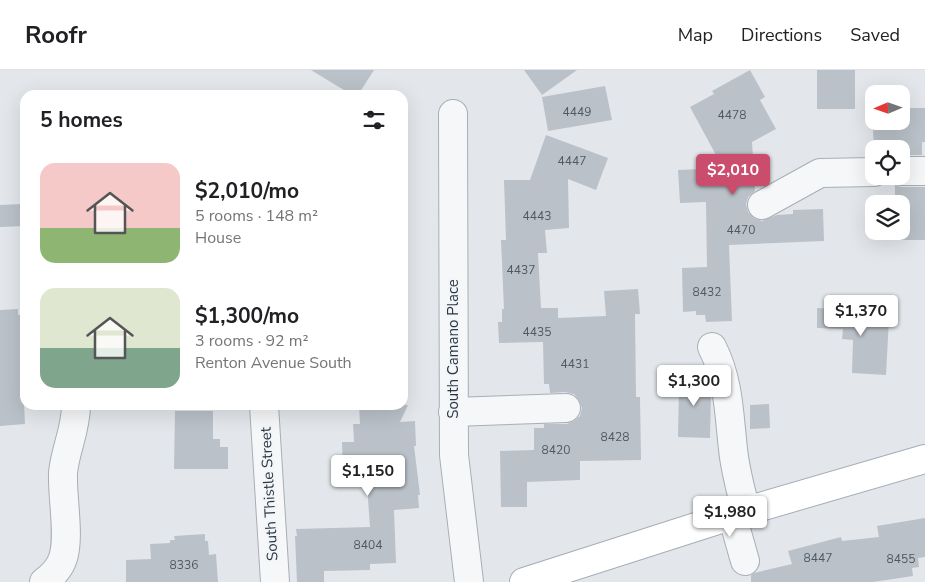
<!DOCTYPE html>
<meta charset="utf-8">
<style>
:root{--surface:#fff;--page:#f6f6f6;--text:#202124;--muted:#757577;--line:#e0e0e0;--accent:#cb4d6e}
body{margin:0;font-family:"Nunito Sans",sans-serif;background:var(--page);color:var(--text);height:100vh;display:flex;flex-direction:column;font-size:19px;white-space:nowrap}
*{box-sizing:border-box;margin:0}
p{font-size:16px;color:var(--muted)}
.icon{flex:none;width:28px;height:28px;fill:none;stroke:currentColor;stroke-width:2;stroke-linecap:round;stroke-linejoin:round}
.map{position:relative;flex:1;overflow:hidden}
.drawer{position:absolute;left:20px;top:20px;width:388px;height:320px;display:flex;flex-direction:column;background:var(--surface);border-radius:15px;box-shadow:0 5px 20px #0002}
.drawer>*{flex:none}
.needle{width:32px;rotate:268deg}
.controls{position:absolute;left:865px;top:15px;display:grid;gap:10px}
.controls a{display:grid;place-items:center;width:45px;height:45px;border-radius:10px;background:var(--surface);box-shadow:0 5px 20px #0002;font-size:25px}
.price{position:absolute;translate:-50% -42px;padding:0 11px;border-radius:5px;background:#fff;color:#222;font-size:16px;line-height:32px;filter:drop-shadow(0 1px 2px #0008)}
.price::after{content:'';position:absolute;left:50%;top:30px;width:15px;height:11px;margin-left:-8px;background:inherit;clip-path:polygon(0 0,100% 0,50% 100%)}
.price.active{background:var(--accent);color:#fff}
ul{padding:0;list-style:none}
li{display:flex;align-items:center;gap:15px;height:125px;padding:0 20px}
li span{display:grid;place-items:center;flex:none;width:140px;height:100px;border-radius:15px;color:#555}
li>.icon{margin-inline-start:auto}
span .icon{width:60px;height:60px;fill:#fffc;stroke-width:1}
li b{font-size:21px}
h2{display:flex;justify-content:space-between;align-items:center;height:60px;padding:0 20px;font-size:21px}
header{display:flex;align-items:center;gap:30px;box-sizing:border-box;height:70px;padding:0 25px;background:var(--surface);border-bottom:1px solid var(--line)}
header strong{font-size:24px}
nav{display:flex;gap:28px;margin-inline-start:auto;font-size:18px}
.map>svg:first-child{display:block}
.building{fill:#bac1c8}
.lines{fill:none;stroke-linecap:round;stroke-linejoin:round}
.minor-casing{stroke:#a8aeb5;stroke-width:30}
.major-casing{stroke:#a3adb6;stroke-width:30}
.minor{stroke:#f6f7f9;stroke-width:28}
.major{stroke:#fff;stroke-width:28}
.labels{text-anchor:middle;stroke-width:4.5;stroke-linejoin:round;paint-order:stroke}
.number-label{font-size:12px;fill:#4f5964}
.street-label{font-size:15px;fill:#2b3643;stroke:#f3f6f8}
</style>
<header>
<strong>Roofr</strong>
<nav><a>Map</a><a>Directions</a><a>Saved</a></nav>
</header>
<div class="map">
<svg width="925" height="512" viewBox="0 0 925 512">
<rect width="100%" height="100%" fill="#e3e7eb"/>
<g class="building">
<polygon points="311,0 374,0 358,25 352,25"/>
<polygon points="524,0 577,0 542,25"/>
<polygon points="750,0 765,27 760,30 776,59 752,72 755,121 748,127 746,134 748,142 754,148 762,151 777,145 793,144 793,140 823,139 824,171 729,175 732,251 706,252 705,245 696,245 696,241 683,242 682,198 707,197 706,132 680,133 678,100 723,98 690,37 714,24 712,21"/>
<rect x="817" y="0" width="38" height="39"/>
<polygon points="605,16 612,50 548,61 542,27"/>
<polygon points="910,38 925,38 925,72 922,72 922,85 901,85 901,79 874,79 872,40 874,40 874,51 901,51 901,39"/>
<polygon points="546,65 608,88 596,120 568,109 569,158 545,160 547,183 538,183 541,238 558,238 558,248 606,246 604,221 638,219 640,244 635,244 636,327 640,327 641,390 580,391 580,410 527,412 527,437 501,437 500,381 534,380 534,358 544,358 544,354 567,354 574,351 580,346 582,338 579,330 574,324 565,322 550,323 549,314 544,314 543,272 499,273 498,252 502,252 502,239 504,239 501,170 506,170 504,110 530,110"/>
<polygon points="895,115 901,117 925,117 925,170 896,170 896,161 901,161 901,134 895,134"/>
<polygon points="22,134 23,156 0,157 0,135"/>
<polygon points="817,238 881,241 880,248 889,249 886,305 852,303 853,270 842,269 843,259 817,258"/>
<polygon points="18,239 18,245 22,245 25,287 25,313 23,313 25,354 0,356 0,240"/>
<polygon points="681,305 706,305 708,322 711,323 710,368 678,367 679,315 681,315"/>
<polygon points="769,334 770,358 750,359 750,335"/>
<polygon points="359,335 408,335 400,352 415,351 416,376 414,376 420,425 418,425 419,438 394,440 396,493 370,494 370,500 324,501 324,512 297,512 295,466 297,466 296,459 370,457 366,401 357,401 357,399 343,399 342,372 354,372 353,354 360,354"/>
<polygon points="175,341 213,341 213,369 220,369 220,377 228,377 228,399 174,399"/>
<polygon points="925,448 925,487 918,488 919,497 912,498 913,506 873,512 751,512 751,505 754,503 792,494 788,481 841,467 842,471 879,467 877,456"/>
<polygon points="205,464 205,471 208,471 209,485 216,484 218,512 126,512 126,490 151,489 150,474 170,473 170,470 175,470 174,466"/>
</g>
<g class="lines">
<g class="minor-casing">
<g id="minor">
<polyline points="453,44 454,385 469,512"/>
<polyline points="901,101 925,101"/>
<polyline points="762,135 820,103 874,102"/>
<path d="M712 277C729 310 729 344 733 379 735 400 741 421 746 441"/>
<polyline points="264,335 275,512"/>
<polyline points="453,342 566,338"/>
<polyline points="732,445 745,491"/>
<path d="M44 512C52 506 60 498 63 488 70 467 62 427 63 403 65 380 76 360 76 335"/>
</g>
</g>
<g class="major-casing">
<polyline id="major" points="524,512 746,441 925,389"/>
</g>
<use href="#minor" class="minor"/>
<use href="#major" class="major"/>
</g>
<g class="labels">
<g class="number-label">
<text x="577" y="46">4449</text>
<text x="732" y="49">4478</text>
<text x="572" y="95">4447</text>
<text x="537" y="150">4443</text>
<text x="741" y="164">4470</text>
<text x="521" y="204">4437</text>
<text x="707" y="226">8432</text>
<text x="537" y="266">4435</text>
<text x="575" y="298">4431</text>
<text x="615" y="371">8428</text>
<text x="556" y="384">8420</text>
<text x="368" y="479">8404</text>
<text x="818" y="492">8447</text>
<text x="901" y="493">8455</text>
<text x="184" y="499">8336</text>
</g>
<g class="street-label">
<text transform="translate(453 279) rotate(-90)" y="5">South Camano Place</text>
<text transform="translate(269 424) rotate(-93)" y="5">South Thistle Street</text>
</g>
</g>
</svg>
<div class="controls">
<a><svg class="needle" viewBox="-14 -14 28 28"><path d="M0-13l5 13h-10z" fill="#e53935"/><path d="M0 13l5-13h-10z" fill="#757577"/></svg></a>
<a><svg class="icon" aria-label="locate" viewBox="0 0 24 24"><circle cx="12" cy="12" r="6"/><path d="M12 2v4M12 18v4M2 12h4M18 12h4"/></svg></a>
<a><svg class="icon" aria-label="layers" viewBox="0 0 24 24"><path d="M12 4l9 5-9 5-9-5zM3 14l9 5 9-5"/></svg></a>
</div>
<b class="price active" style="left:733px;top:126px">$2,010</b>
<b class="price" style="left:861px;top:267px">$1,370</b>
<b class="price" style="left:694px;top:337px">$1,300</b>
<b class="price" style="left:368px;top:427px">$1,150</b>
<b class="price" style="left:730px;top:468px">$1,980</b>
<section class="drawer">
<h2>5 homes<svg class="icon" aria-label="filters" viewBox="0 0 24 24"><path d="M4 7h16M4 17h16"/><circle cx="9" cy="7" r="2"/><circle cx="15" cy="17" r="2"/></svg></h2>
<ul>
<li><span style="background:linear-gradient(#f6c9c9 65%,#8fb573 0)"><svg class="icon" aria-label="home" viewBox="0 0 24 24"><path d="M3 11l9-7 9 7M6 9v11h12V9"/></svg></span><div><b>$2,010/mo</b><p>5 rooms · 148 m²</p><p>House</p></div></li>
<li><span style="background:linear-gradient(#dfe7d0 60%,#7fa58c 0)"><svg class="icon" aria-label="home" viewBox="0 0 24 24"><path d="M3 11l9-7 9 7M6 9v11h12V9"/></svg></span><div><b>$1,300/mo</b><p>3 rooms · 92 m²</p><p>Renton Avenue South</p></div></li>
</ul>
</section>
</div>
